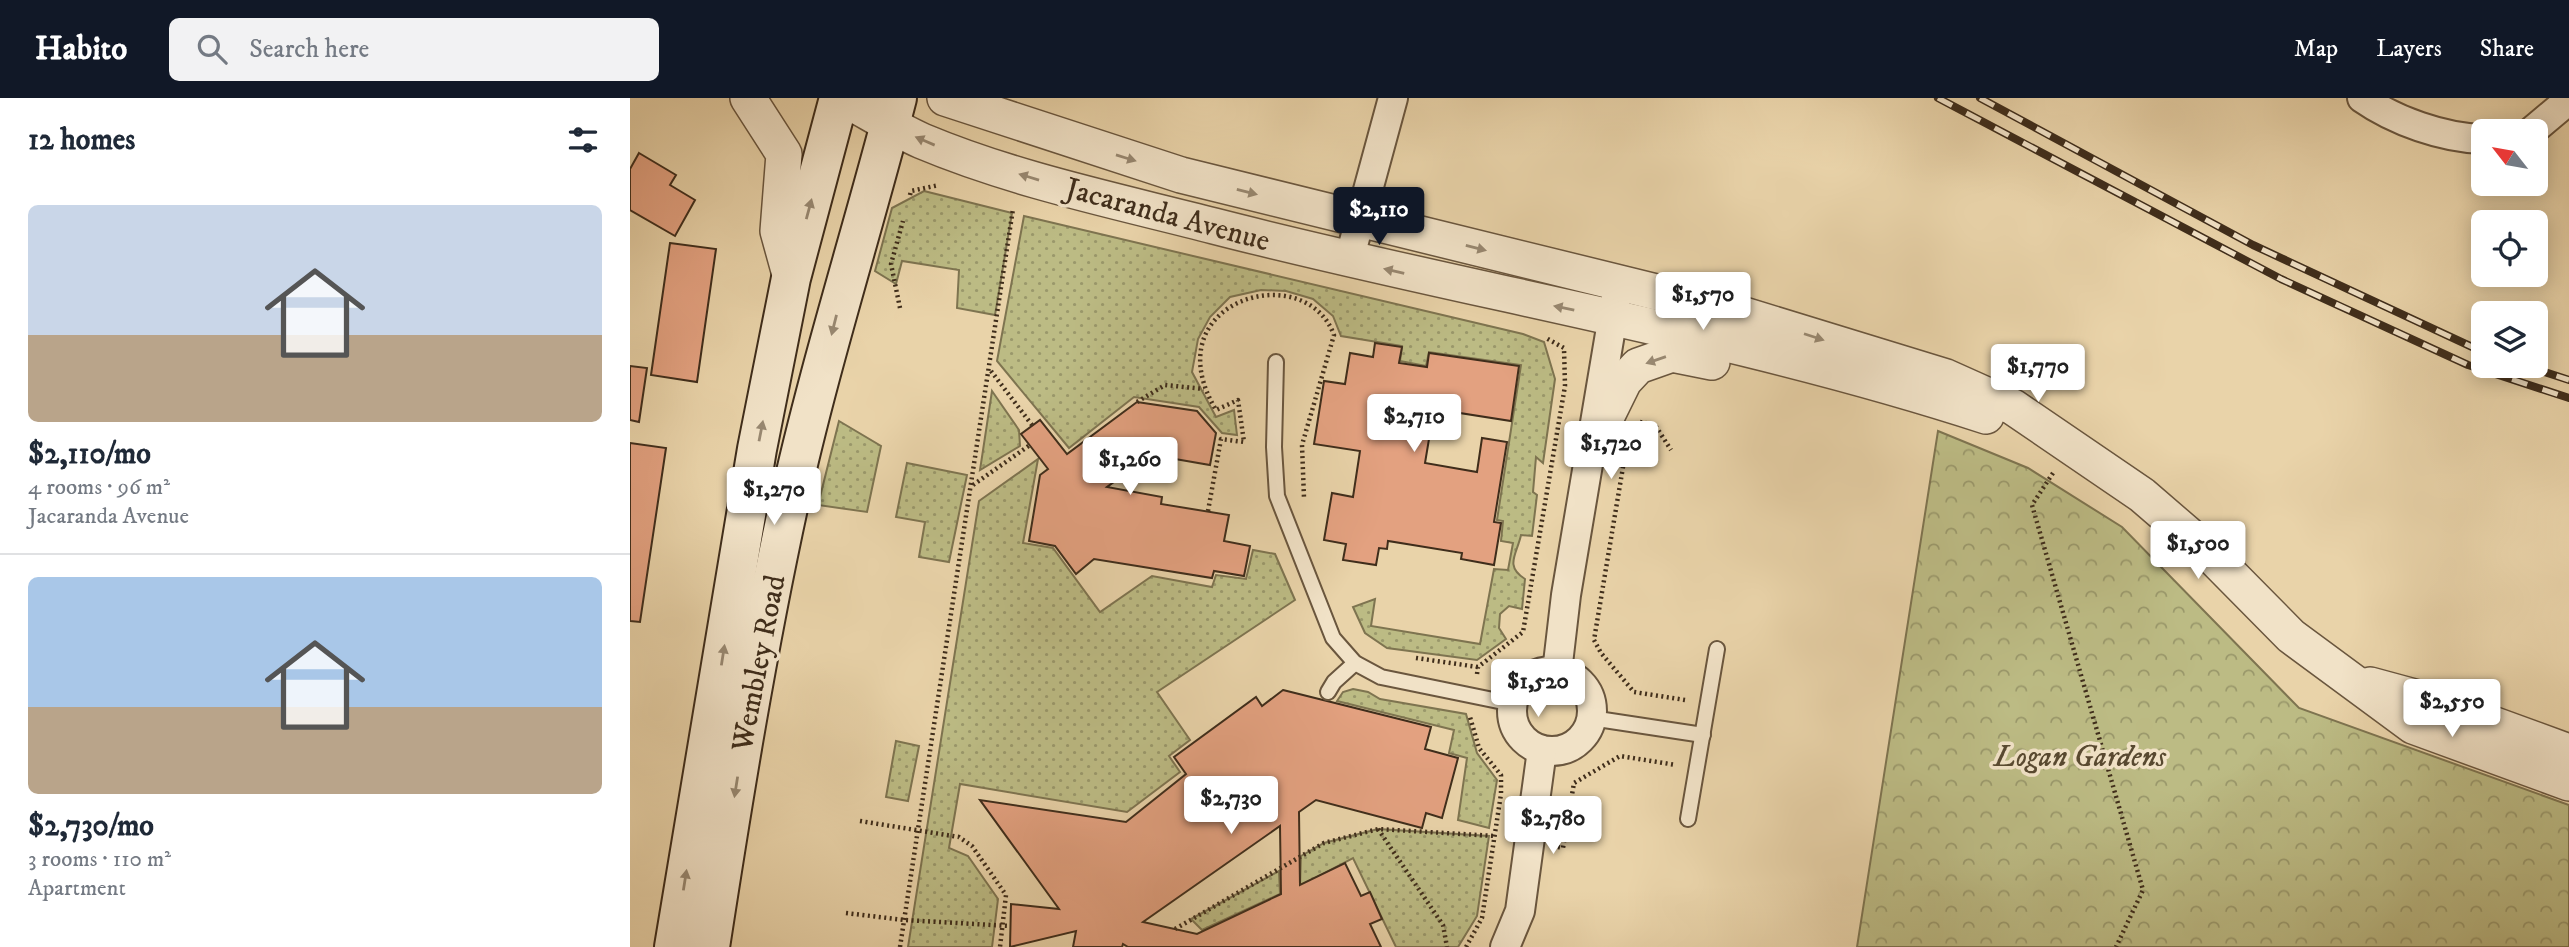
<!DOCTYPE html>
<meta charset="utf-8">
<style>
:root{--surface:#fff;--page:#f2f2f3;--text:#1f2937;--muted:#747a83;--line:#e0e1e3;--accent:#111827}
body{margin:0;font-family:"IM FELL DW Pica",serif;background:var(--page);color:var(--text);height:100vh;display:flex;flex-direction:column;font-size:26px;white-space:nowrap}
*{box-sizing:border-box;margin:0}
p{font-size:23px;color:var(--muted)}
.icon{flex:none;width:38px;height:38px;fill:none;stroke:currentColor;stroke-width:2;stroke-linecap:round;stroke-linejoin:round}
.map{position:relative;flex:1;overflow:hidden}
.drawer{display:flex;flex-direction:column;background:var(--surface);width:630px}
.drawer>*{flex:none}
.needle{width:46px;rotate:301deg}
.fabs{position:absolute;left:1841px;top:21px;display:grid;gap:14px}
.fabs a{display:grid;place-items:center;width:77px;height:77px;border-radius:10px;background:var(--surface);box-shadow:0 4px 18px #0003;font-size:35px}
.price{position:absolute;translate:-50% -60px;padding:0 16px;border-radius:7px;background:#fff;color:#222;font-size:23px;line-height:46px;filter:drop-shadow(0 2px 4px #0008)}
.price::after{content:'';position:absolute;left:50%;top:42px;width:21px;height:16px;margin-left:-10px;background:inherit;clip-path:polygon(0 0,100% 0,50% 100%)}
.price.current{background:var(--accent);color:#fff}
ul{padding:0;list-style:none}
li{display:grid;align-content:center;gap:14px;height:371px;padding:0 28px}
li+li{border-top:2px solid var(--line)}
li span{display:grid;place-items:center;height:217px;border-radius:10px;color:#555}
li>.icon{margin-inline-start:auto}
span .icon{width:126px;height:126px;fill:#fffc;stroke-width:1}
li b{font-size:30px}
h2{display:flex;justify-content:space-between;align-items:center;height:84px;padding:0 28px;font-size:30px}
header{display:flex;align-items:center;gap:42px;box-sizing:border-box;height:98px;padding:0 35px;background:var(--accent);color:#fff}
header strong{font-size:33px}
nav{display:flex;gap:38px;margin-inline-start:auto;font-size:24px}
.search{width:490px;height:63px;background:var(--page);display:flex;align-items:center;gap:18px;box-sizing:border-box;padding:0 24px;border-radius:10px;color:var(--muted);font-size:26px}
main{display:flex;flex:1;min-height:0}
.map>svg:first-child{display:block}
.grass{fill:url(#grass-dots);stroke:#7e7450;stroke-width:2}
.forest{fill:url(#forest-crowns);stroke:#7e7450;stroke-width:2}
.building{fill:#e3a180;stroke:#3f2d1b;stroke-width:2;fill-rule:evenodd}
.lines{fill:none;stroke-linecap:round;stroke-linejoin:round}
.service-casing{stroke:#6a563e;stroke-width:18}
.minor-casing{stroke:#6a563e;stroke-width:32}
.tertiary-casing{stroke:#6a563e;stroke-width:38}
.secondary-casing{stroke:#3f2d1b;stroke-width:42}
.path{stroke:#3f2d1b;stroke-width:4.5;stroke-dasharray:2 3.5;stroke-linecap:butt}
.service{stroke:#f1e2c7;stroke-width:14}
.minor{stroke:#f1e2c7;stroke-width:28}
.tertiary{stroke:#f1e2c7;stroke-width:35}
.secondary{stroke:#f1e2c7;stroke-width:38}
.rail-casing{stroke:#3f2d1b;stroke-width:8}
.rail{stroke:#f1e2c7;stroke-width:5;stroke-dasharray:16;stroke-linecap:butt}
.oneway{fill:#988871}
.labels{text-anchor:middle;stroke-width:7;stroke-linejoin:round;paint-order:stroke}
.street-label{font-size:30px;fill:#3f2d1b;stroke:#f1e2c7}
.park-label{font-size:30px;font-style:italic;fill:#584930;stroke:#f1e2c7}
</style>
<header>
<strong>Habito</strong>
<div class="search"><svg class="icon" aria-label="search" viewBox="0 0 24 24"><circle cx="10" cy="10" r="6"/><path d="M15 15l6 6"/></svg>Search here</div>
<nav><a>Map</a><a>Layers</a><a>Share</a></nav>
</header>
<main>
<section class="drawer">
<h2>12 homes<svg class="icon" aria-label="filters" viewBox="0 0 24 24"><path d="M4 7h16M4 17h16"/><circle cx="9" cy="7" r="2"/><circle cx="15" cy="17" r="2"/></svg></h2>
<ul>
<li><span style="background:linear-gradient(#c9d6e8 60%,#b9a48a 0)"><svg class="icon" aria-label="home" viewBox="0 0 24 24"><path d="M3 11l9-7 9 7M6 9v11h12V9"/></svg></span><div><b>$2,110/mo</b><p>4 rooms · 96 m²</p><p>Jacaranda Avenue</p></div></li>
<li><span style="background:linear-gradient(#a9c7e8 60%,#b9a48a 0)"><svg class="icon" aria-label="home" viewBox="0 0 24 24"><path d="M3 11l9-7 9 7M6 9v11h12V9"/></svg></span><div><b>$2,730/mo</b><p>3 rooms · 110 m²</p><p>Apartment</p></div></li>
</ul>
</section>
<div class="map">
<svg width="1939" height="849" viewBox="0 0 1939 849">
<defs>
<pattern id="grass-dots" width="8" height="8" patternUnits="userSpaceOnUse" patternTransform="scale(1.75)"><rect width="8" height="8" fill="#bcbb84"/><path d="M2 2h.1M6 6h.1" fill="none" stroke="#9a986b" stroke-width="1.8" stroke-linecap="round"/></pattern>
<pattern id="forest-crowns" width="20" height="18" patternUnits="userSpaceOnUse" patternTransform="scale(1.75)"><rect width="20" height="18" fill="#bcbb84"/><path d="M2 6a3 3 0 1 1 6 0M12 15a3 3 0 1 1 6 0" fill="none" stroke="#9a986b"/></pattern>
</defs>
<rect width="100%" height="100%" fill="#e9d3a9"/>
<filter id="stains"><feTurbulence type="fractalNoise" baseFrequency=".00286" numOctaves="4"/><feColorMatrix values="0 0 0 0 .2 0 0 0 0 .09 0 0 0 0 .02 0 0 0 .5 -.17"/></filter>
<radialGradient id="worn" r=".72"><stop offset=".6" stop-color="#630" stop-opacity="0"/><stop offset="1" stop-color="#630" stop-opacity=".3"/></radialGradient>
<g class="grass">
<polygon points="294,93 382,115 365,217 327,210 329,172 272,163 266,186 245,173 262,110"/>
<path d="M394 118 893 236 914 244 925 281 913 365 906 359 903 394 907 397 902 438 891 437C887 456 874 468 895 481L892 511 879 508 870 516 869 530 876 541 847 562 757 550 735 535 723 509 745 501 741 528 850 546 864 471 878 472 883 445 871 443 873 423 867 422 891 267 799 254 796 268 770 263 772 248 711 238 703 218 683 201 656 193 631 192 600 199 580 219 568 241 562 274 586 319 604 312 607 337 592 335 569 309 504 299 439 350 367 263Z"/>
<polygon points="362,293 389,332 390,348 350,372"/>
<polygon points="209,323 251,348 237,414 188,407"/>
<polygon points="408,361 393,445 423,450 470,514 522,478 582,489 586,477 616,481 623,452 645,456 665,502 527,594 560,642 539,658 550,674 497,714 330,686 319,750 338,758 368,801 362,849 278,849 349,403"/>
<polygon points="277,365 337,377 319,464 289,459 295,424 266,419"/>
<polygon points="723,591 738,594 750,601 836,616 847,655 867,682 859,730 828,722 837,660 819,655 824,632 707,603 713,594"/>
<polygon points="266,643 289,648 278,703 256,699"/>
<polygon points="748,731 859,738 847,818 828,849 766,849 723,760 670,788 671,758 694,745"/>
<polygon points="649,773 650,796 572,832 561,821"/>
</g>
<polygon class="forest" points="1308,333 1398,370 1492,429 1669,610 1939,707 1939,849 1227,849"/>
<g class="building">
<polygon points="9,55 46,77 40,87 65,102 45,138 0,112 0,71"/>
<polygon points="40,145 86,151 67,284 21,277"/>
<polygon points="745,245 772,249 769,265 797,269 799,255 889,268 881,323 804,311 795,365 847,374 852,340 877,344 864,424 871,425 864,467 831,461 832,455 758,443 757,451 749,450 746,467 713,462 716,446 694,442 702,395 723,399 730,353 684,346 694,283 715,286 720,255 743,259"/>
<polygon points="0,268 17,270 9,324 0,322"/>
<polygon points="507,304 567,313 586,335 580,367 528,358 494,383 491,379 477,389 532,399 531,406 599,417 594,443 620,448 614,478 584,473 582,480 464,461 446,476 425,448 399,443 410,377 418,371 391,336 410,322 437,356"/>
<polygon points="0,345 36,350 10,524 0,523"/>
<path d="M653 592 801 629 795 651 828 660 812 720 796 715 792 730 686 702 669 714 670 787 715 765 731 798 740 794 752 821 740 826 751 849H498L493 846 492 849H443L446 833 380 849 381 806 429 811 350 702 496 724 556 676 544 659 626 599 632 608ZM650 728 651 796 567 836 513 824Z"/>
</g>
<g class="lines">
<g class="service-casing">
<g id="service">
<polyline points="646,264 644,349 647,398 703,540 725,565 751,579 883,606"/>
<polyline points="698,594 704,584 725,565"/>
<polyline points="961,620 1073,637"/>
<polyline points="1058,721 1087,551"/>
</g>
</g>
<g class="minor-casing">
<g id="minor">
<path d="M1732 0C1765 23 1813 40 1853 41"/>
<polyline points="1902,33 1939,2"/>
<polyline points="719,162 763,0"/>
<circle cx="922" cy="613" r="40"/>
<polyline points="927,574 936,497 986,200"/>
<polyline points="875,849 890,813 912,652"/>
</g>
</g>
<g class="tertiary-casing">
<g id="tertiary">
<polyline points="118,0 154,56 148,133 161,180"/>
<path d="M213 0C239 14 265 31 292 43 385 82 487 103 584 128 840 194 1104 236 1356 318"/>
<polyline points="315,0 551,77 1091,210 1316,279 1383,309 1512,397 1577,453 1661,538 1783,628 1939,685"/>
<polyline points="962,348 994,283 1008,268 1042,256 1082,264"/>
<polyline points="1740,587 1799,603 1939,654"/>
</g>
</g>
<g class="secondary-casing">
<g id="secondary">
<polyline points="44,849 127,351 161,180 209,0"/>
<path d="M80 849C103 700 127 552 159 405 189 269 232 135 267 0"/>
</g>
</g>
<g class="path">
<polyline points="280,97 281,93 309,87"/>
<polyline points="270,210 261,166 273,123"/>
<polyline points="361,273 402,327"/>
<polyline points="507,304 535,287 574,291"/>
<polyline points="1010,324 1025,327 1041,352"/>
<polyline points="994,363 964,542 971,555 1004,594 1055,602"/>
<polyline points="1423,375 1402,407 1513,792 1486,849"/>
<polyline points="343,387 400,347"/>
<path d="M578 413 591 341 614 344 608 302 586 312C521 203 675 158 704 237L672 347 674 400"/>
<polyline points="786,560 848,569"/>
<polyline points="847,576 848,569 893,534 935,288 934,250 916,240"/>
<polyline points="230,723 329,739 342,748 376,797 370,849"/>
<polyline points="748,731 813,827 817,849"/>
<polyline points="928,749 933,750 944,685 990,658 1046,667"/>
<polyline points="216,815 274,822 380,828"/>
<polyline points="545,831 694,745 748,731 865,738"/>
<polyline points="270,849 383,111"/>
<polyline points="836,849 852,820 871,696 871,677 849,650 840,619"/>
</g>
<use href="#service" class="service"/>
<use href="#minor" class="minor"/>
<use href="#tertiary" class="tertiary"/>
<use href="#secondary" class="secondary"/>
<g class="rail-casing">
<g id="rail">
<polyline points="1308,0 1651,181 1838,267 1939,300"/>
<polyline points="1350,0 1623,147 1853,254"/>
<polyline points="1896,268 1939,282"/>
</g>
</g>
<use href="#rail" class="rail"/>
</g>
<defs><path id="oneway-solid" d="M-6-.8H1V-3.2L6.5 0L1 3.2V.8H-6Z" transform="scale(1.75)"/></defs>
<g class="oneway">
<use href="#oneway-solid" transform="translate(295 43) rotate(-157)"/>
<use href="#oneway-solid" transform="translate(496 60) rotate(17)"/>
<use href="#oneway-solid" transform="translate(399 79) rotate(-163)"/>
<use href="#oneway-solid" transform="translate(617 94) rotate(14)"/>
<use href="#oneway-solid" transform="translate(179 111) rotate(-75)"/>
<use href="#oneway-solid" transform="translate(846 150) rotate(14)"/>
<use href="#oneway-solid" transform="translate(764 173) rotate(-167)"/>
<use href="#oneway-solid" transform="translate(934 210) rotate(-168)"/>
<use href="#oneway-solid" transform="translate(204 227) rotate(104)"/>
<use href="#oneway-solid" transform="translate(1184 239) rotate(18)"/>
<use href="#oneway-solid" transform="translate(1026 262) rotate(161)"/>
<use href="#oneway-solid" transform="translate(131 333) rotate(-79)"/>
<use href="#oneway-solid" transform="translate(93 557) rotate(-81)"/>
<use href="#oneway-solid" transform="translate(106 689) rotate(99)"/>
<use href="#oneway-solid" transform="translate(55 782) rotate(-81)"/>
</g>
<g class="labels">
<g class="street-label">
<text transform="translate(538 116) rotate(15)" y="10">Jacaranda Avenue</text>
<text transform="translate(128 565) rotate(-79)" y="10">Wembley Road</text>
</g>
<g class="park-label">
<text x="1450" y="668">Logan Gardens</text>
</g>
</g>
<rect width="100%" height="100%" filter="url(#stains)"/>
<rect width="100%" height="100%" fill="url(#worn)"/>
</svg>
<div class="fabs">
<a><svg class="needle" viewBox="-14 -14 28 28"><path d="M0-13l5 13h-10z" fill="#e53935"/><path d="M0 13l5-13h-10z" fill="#747a83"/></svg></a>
<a><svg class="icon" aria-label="locate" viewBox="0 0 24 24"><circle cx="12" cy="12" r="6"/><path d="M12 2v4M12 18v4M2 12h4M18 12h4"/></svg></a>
<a><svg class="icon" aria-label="layers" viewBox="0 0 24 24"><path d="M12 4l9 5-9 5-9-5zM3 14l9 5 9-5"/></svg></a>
</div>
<b class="price current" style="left:749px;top:149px">$2,110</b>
<b class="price" style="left:1073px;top:234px">$1,570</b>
<b class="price" style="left:1408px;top:306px">$1,770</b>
<b class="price" style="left:784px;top:356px">$2,710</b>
<b class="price" style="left:981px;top:383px">$1,720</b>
<b class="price" style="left:500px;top:399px">$1,260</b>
<b class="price" style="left:144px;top:429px">$1,270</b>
<b class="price" style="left:1568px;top:483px">$1,500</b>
<b class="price" style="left:908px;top:621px">$1,520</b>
<b class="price" style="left:1822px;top:641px">$2,550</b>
<b class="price" style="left:601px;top:738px">$2,730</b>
<b class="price" style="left:923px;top:758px">$2,780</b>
</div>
</main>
